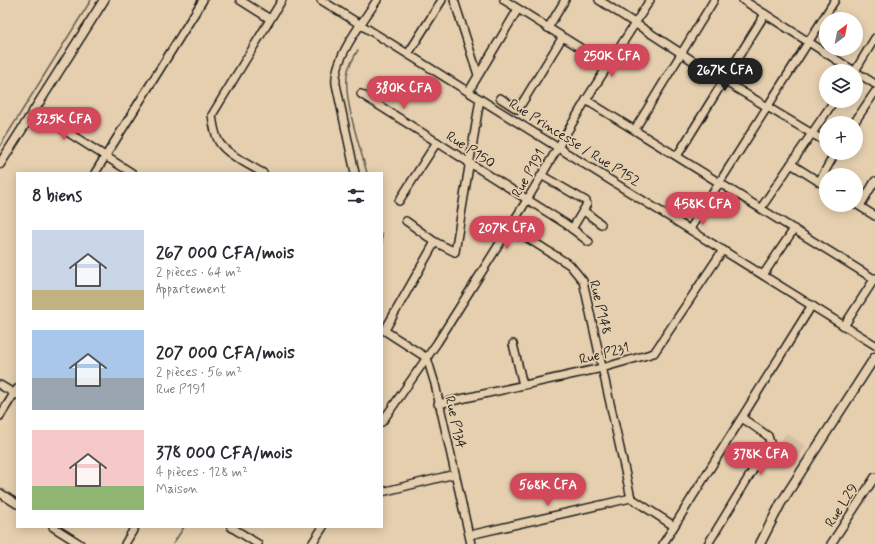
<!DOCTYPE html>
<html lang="fr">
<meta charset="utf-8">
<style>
:root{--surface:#fff;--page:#f2f2f3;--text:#2b2b33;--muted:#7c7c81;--accent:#d1495b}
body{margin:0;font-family:Mynerve,sans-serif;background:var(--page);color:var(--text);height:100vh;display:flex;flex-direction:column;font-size:15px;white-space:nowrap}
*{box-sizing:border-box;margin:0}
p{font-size:13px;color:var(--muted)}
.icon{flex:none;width:22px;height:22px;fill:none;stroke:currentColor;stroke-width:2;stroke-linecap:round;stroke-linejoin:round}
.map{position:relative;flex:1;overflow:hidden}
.side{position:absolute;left:16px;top:172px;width:367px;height:356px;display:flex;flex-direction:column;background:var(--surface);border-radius:0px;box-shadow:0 2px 10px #0003}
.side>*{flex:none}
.needle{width:26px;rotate:32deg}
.controls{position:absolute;left:819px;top:12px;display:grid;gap:8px}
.controls a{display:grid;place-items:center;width:44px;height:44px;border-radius:50%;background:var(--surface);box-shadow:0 2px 10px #0003;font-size:20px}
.price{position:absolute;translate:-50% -34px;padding:0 9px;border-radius:14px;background:var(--accent);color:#fff;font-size:13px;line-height:26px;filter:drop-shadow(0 1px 2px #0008)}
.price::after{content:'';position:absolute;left:50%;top:24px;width:12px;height:9px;margin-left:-6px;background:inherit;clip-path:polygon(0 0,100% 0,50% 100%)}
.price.on{background:#222;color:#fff}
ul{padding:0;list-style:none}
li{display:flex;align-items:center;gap:12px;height:100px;padding:0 16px}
li span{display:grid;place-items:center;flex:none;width:112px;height:80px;border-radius:0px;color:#555}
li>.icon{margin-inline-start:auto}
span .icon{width:48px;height:48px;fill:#fffc;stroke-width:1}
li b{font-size:17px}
h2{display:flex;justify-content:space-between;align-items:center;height:48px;padding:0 16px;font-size:17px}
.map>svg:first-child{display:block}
.built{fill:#d4c0a2}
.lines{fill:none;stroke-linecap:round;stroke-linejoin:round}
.stream{stroke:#665e52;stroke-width:1.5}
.minor-casing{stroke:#1c1c1c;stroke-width:10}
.major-casing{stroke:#1c1c1c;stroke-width:11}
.minor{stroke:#e5cfae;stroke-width:7}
.major{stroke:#e5cfae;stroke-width:8}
.labels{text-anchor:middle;stroke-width:3.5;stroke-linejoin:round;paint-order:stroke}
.street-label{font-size:14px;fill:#1c1c1c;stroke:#e5cfae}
</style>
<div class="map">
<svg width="875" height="544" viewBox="0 0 875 544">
<rect width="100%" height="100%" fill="#e5cfae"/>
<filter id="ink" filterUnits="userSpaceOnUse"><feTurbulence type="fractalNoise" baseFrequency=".025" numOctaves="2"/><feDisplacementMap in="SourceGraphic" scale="8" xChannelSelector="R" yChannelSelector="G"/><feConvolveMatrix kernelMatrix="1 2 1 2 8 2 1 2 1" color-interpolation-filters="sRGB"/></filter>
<g filter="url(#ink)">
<polygon class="built" points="786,433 806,446 794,464 774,451"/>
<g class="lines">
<g class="stream">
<path d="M358 50C355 55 352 61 349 67 340 91 360 147 367 173"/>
<polyline points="0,146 91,0"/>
<polyline points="382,233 382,262"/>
<polyline points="173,544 184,527"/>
</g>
<g class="minor-casing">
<g id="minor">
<polyline points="240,0 270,19"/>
<polyline points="321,0 875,345"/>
<polyline points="454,0 478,75"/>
<polyline points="504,0 609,66"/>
<polyline points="599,0 724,81 826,142"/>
<polyline points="743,0 854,71"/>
<polyline points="548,28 565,0"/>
<polyline points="408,54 442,0"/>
<polyline points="855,71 875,38"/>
<polyline points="856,72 875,84"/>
<polyline points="469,91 518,9"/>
<polyline points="361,94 566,224 589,242"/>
<polyline points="500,98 517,109 519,108 562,38"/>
<polyline points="586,100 874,279"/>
<polyline points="34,111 132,173"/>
<polyline points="854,123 875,92"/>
<polyline points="635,129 714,0"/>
<polyline points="677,156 765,14"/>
<polyline points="791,164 826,186"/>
<polyline points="95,173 203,0"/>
<path d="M263 173C251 166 226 154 219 142 215 135 213 123 212 115L282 0"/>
<path d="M355 173 336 84C333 58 363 22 377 0"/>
<polyline points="541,175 586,201 587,204 572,229"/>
<polyline points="819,182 835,153"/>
<polyline points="399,201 437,142"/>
<polyline points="856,204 875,216"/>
<polyline points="860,206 875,181"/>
<polyline points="761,208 834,101"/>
<polyline points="584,211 601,224"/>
<polyline points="406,221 435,242 455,252 480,99"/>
<polyline points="510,227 570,265 583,281 631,498"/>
<polyline points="690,229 835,0"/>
<polyline points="763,275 794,229"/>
<polyline points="844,326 875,278"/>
<polyline points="382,329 427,358 435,384 471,544"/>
<polyline points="385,330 435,242"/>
<polyline points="513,344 523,385"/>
<polyline points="0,385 17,395"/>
<polyline points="438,404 602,368 654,353 723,250"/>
<polyline points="0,416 17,389"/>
<polyline points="382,422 437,343 527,200 586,100 650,0"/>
<polyline points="382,492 455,474"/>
<polyline points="0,493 17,504"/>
<polyline points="53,527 80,544"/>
<polyline points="231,527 258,544"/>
<polyline points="470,535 631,498 674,526"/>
<polyline points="125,544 135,527"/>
<polyline points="312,544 323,527"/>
<polyline points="663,544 812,305"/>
<polyline points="708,544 770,442 768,436 742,418"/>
<polyline points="831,544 875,477"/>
</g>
</g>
<g class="major-casing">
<g id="major">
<polyline points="0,164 104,0"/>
<polyline points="760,544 781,503 875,357"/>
</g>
</g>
<use href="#minor" class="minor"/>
<use href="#major" class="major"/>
</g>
</g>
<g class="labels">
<g class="street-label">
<text transform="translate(575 142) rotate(32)" y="5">Rue Princesse / Rue P152</text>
<text transform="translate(471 149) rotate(33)" y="5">Rue P150</text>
<text transform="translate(528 173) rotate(-60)" y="5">Rue P191</text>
<text transform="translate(601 307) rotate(76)" y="5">Rue P148</text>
<text transform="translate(604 353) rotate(-14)" y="5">Rue P231</text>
<text transform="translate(456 422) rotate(77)" y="5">Rue P134</text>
<text transform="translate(841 505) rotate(-57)" y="5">Rue L29</text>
</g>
</g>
</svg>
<div class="controls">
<a><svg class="needle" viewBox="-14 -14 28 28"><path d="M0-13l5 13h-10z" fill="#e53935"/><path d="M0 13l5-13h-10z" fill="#7c7c81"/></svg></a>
<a><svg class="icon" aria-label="layers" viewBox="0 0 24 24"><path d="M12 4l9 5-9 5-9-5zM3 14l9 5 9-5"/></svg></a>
<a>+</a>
<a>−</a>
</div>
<b class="price" style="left:612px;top:78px">250K CFA</b>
<b class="price on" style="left:725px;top:92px">267K CFA</b>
<b class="price" style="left:404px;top:110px">380K CFA</b>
<b class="price" style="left:64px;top:141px">325K CFA</b>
<b class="price" style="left:703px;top:226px">458K CFA</b>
<b class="price" style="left:507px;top:250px">207K CFA</b>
<b class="price" style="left:761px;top:476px">378K CFA</b>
<b class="price" style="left:548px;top:507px">568K CFA</b>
<section class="side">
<h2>8 biens<svg class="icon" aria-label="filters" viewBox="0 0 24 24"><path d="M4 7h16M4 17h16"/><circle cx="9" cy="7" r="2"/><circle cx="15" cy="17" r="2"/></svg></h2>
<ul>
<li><span style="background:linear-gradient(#c9d6e8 75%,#c2b280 0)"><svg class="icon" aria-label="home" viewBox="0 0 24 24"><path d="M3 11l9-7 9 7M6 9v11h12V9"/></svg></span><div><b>267 000 CFA/mois</b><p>2 pièces · 64 m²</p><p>Appartement</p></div></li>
<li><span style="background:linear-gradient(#a9c7e8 60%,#9aa5b1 0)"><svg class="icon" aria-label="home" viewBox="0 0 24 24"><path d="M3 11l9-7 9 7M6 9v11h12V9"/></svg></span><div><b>207 000 CFA/mois</b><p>2 pièces · 56 m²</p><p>Rue P191</p></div></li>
<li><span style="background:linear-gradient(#f6c9c9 70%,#8fb573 0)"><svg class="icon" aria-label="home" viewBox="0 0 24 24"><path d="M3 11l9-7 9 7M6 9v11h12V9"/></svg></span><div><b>378 000 CFA/mois</b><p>4 pièces · 128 m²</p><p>Maison</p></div></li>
</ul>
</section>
</div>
